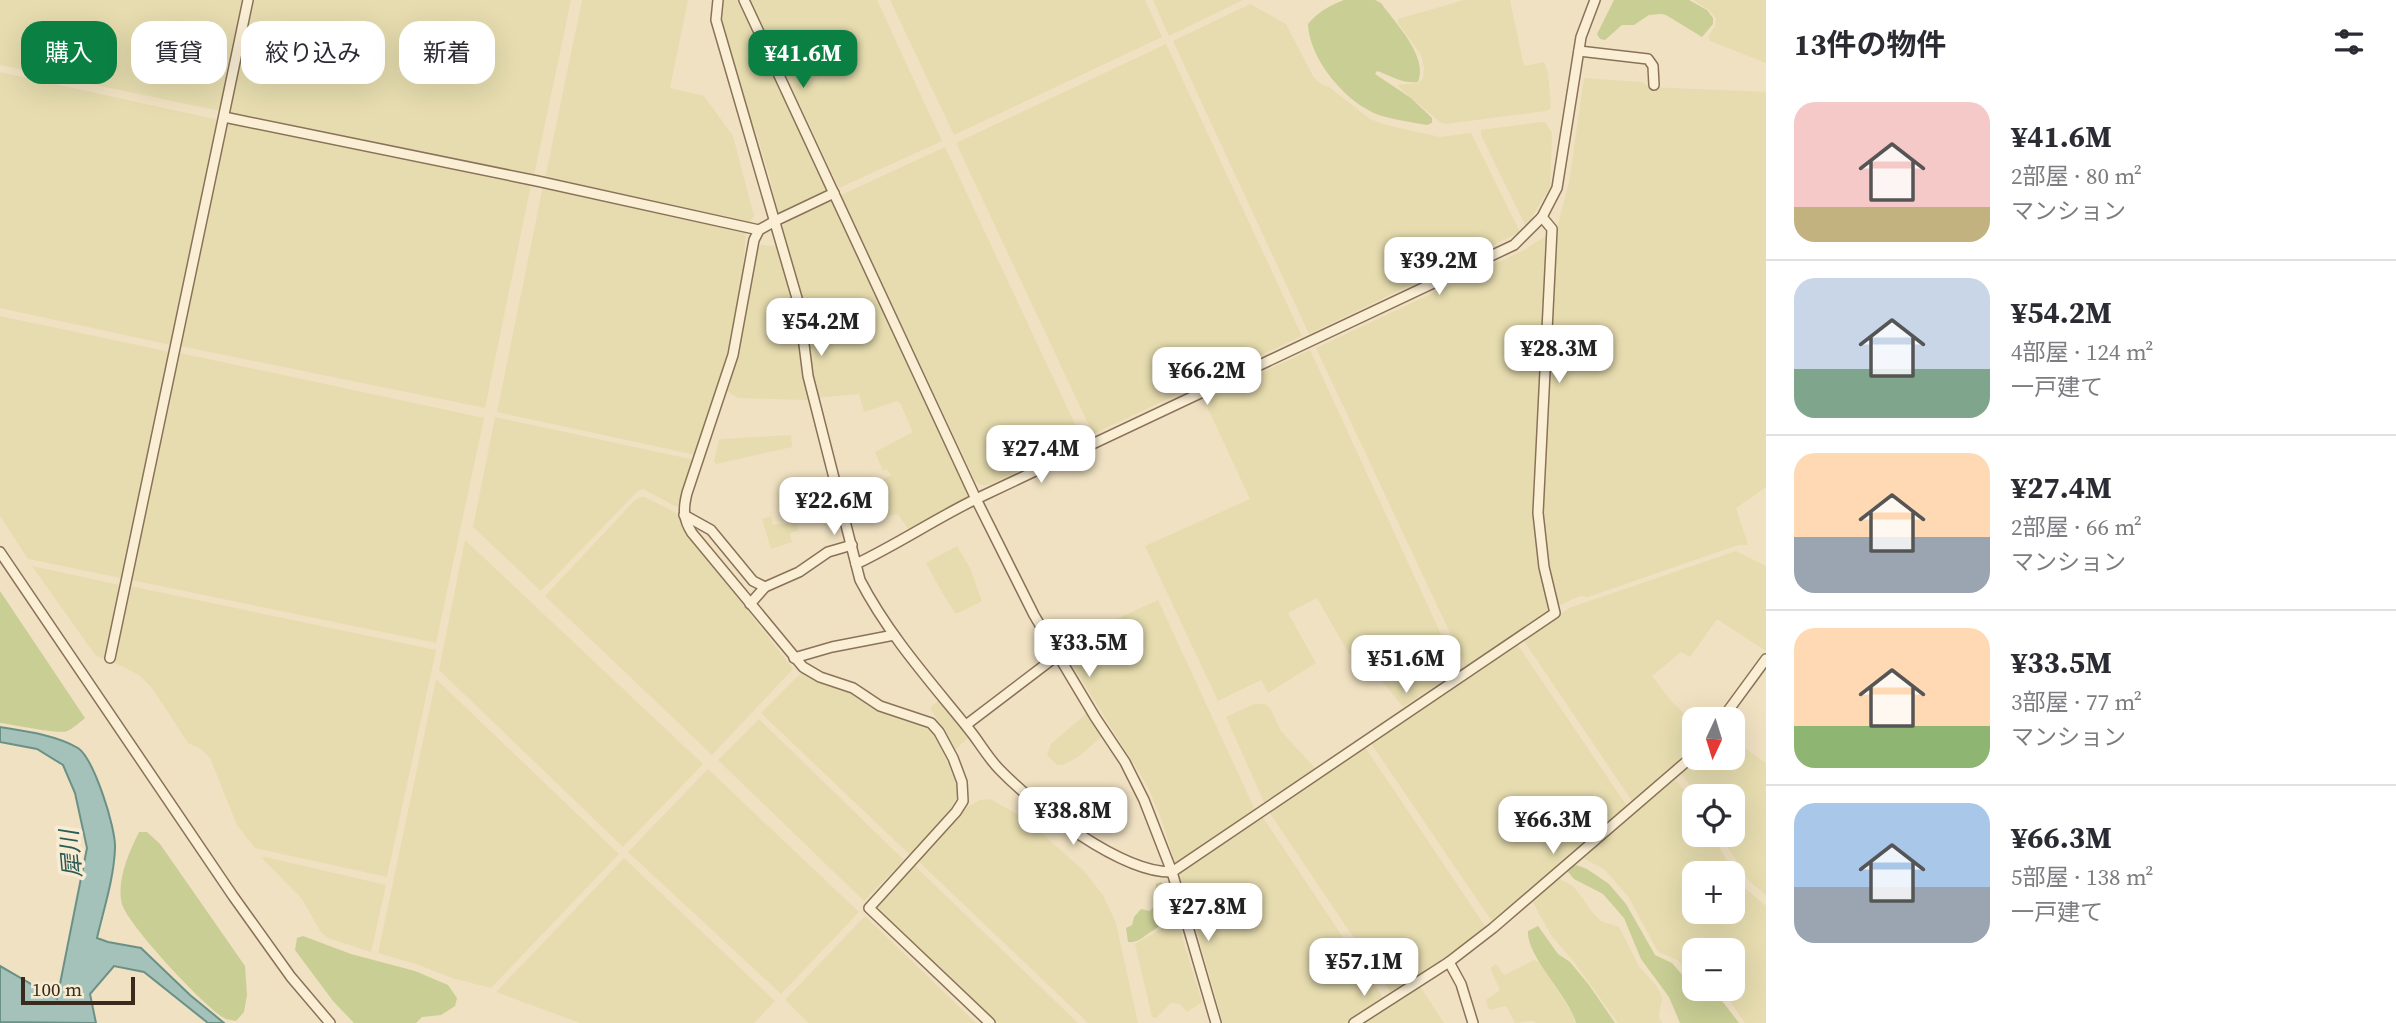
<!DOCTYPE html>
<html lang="ja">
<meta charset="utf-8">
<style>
:root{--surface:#fff;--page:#f2f2f3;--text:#2b2b33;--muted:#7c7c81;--line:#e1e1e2;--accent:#0b8043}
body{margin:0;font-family:"Source Serif 4","Noto Sans JP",serif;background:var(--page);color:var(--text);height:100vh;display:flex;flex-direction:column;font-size:26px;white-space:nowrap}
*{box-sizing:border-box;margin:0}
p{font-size:23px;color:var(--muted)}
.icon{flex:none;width:38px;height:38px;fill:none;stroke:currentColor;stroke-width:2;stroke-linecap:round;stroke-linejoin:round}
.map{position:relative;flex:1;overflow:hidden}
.details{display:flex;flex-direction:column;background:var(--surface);width:630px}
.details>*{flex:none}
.guide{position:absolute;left:21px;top:21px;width:665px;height:63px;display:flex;gap:14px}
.needle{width:46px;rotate:184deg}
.tools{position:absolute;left:1682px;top:707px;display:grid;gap:14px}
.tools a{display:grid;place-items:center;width:63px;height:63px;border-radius:14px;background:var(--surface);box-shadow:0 7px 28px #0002;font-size:35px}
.scale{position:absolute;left:21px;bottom:18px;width:114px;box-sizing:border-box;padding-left:7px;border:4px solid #392a1d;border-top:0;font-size:19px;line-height:24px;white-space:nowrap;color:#392a1d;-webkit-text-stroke:5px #f7ebd1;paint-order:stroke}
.price{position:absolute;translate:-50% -60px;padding:0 16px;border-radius:14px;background:#fff;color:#222;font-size:23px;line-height:46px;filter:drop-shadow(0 2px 4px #0008)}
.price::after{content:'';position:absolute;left:50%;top:42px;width:21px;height:16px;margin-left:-10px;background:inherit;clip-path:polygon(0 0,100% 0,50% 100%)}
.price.selected{background:var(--accent);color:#fff}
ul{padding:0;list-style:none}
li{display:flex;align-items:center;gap:21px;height:175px;padding:0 28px}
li+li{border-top:2px solid var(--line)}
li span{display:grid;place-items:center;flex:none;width:196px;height:140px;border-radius:21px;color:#555}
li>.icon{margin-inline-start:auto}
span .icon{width:84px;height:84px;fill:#fffc;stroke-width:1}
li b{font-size:30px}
h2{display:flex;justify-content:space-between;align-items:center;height:84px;padding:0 28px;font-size:30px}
.chip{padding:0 24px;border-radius:21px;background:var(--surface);box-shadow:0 7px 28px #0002;font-size:24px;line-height:63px}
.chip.selected{background:var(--accent);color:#fff}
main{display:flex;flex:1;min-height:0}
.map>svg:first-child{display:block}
.farmland{fill:#e6dcaf;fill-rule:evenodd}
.green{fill:#c9ce95}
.water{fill:#a4c2b9;stroke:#6b9187;stroke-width:2}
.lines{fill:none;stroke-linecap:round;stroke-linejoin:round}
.minor-casing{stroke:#8a7258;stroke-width:12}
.minor{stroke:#faefd5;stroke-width:9}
.labels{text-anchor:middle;stroke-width:7;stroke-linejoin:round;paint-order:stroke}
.water-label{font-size:24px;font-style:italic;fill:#2c5a56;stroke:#f7ebd1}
</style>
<main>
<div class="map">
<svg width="1766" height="1023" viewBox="0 0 1766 1023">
<rect width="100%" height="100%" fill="#f0e1c2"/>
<g class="farmland">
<polygon points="0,0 243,0 220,111 0,65"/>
<polygon points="253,0 571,0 534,176 229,114"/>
<polygon points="582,0 688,0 670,88 704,96 733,136 754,216 750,222 705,216 545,179"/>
<polygon points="720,0 738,0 827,189 825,194 778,215 770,178 755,129 745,109 734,63 720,23"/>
<polygon points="751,0 877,0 942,141 839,188"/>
<polygon points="890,0 1145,0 1162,37 954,135"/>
<polygon points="1153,0 1243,0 1169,36"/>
<polygon points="1464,0 1510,0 1524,66 1544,62 1548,72 1551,108 1546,111 1446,124 1441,123 1401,89 1398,85 1419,83 1423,78 1424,68 1421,55 1398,23 1398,19"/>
<polygon points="1693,0 1766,0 1766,63 1710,41 1708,37 1715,26 1716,18 1709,10"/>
<polygon points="1250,4 1286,24 1314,78 1323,85 1329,87 1370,119 1386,125 1440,137 1471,133 1520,232 1309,334 1173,41"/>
<polygon points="1166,44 1302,336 1093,434 956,143"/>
<polygon points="0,72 219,120 171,345 0,308"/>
<polygon points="1584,78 1642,82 1650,87 1766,92 1766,487 1736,508 1748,545 1738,545 1588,597 1580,596 1560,605 1554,595 1542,512 1541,494 1558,224 1569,182"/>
<polygon points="227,121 531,185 485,408 180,346"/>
<polygon points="1540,122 1545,122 1552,133 1550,187 1526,227 1481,135 1481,130"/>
<polygon points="945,147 1081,437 1076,443 989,485 982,485 975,481 841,195"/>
<polygon points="543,186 746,231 742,285 731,341 696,455 497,412"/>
<polygon points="830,202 834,204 880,301 968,491 967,498 910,532 898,514 880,517 872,515 865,507 848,513 843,500 891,475 887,469 883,471 875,452 913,432 901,405 898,401 864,412 859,394 817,398 812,376 804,306 782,227 788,221"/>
<polygon points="1547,235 1533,490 1540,567 1548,613 1466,667 1316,348 1524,250"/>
<polygon points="757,245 777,246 795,308 805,384 811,397 808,400 738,398 727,391 738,352"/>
<polygon points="0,316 170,352 121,578 28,559 0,516"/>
<polygon points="1310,350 1458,671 1403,707 1374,671 1348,652 1317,598 1288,613 1316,663 1268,693 1261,680 1218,701 1145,546 1250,499 1204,400"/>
<polygon points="180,353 484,418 436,643 131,580"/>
<polygon points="495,417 690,459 693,461 680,506 675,506 643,489 638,491 541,591 473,527"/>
<polygon points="791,435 792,447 716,464 714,461 719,440 722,439"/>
<polygon points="641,497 645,497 680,515 681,523 692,539 793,669 712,755 545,596 635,500"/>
<polygon points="771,516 773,525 796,522 798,531 790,533 792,542 771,549 762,519"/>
<polygon points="465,540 703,764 623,847 439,670"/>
<polygon points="957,546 970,568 982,601 958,613 955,613 943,594 926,563"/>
<polygon points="1736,551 1766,566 1766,651 1717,619 1690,657 1681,652 1652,676 1672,702 1694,723 1694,747 1632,801 1524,641 1569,608"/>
<polygon points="32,566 120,585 105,659 96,656"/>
<polygon points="130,586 436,650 387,877 255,848 237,825 210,758 201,749 188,743 152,688 139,675 113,662"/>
<polygon points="1158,600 1255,810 1176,866 1162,821 1148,787 1060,645"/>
<polygon points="1517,644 1627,806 1493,923 1370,742"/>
<polygon points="802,672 850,691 882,713 914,721 927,727 937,738 957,786 958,794 947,815 911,856 761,713"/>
<polygon points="436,679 619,854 491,988 452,978 419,965 378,953"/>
<polygon points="940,699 971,735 955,750 930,708"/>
<polygon points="1254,704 1265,704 1270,708 1281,731 1316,769 1264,802 1226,717"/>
<polygon points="1086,714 1089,714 1102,736 1078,757 1063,765 1057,765 1047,755 1051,744"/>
<polygon points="759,719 904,860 864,901 718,760"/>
<polygon points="1733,740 1766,763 1766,895 1749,881 1720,835 1732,835 1732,796 1700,796 1681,774 1700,758 1732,758"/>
<polygon points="1365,747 1487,929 1391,993 1269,812"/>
<polygon points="708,769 859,912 781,994 628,852"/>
<path d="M1675 780 1694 802V835H1712L1741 885 1766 906V1023H1745L1722 989H1732V950H1694V978L1691 977 1678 960 1658 952 1628 896 1604 869 1583 858V855ZM1694 873H1732V912H1694Z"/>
<polygon points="990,799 1026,819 1083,870 1103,895 1116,923 1138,1023 1088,1023 917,860 963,809 980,800"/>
<polygon points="1262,816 1384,999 1347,1023 1223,1023 1196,929 1210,926 1207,916 1192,919 1178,873"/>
<polygon points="265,857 386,885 371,952 328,938 321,932 302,899 262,858"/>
<polygon points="624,858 775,1001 754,1023 580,1023 496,992"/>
<polygon points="913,864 1078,1023 997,1023 876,909 878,902"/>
<polygon points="1558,878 1573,886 1593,913 1601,921 1619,927 1640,968 1656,985 1662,998 1659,1017 1662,1023 1618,1023 1574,962 1551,935 1532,901"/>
<polygon points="865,916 976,1023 809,1023 785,1000"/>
<polygon points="1177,920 1202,1002 1187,1012 1180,1004 1171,1003 1156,1018 1152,1017 1135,944"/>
<polygon points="1534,960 1540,963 1572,1013 1575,1023 1537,1023 1532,1021 1515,1023 1506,1006 1490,1010 1488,1008 1486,1000 1500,990 1490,968 1496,964 1504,975"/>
<polygon points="1419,985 1444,1023 1363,1023"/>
</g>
<g class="green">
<path d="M1344 0H1375L1381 3C1395 23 1429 57 1418 82 1402 84 1392 76 1377 71L1375 74 1411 98 1432 118V123L1427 125C1411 122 1394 120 1379 115 1346 103 1309 59 1308 24 1318 12 1329 6 1344 0Z"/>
<polygon points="1614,0 1689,0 1707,10 1713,18 1713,24 1702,37 1666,15 1661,14 1649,15 1634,25 1622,25 1605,40 1600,39 1597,34"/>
<path d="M0 591 85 718C80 722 73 729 67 731 59 735 12 724 0 723Z"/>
<path d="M139 832H147L160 844 245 966 247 995 244 1012 236 1021C233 1020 229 1020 226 1019 207 1010 127 924 122 904 116 881 129 852 139 832Z"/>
<polygon points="1576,865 1587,869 1609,884 1626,904 1655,955 1672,963 1694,989 1716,993 1739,1023 1680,1023 1669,997 1641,959 1624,918 1603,894 1574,879 1568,872 1569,868"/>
<path d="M1161 882C1166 886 1167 890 1169 896 1175 915 1164 924 1149 933 1142 938 1137 943 1128 942L1126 928 1132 925 1134 917 1141 909 1150 911 1154 906 1156 884Z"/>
<path d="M1538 926 1558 954 1570 962 1589 985 1615 1023H1576C1569 996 1526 956 1528 931Z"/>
<polygon points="303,936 351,954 415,971 448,985 457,998 455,1006 441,1015 422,1017 416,1023 354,1023 333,1001 295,950 297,938"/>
</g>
<path class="water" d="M0 727C25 731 56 735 78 748 94 759 116 828 115 848 114 878 104 908 97 938L108 942 141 948 190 995 224 1023H208L144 972 114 966 90 994 96 1023 0 1022V966L57 999 87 848 75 793 63 765 37 749 0 742Z"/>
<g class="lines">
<g class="minor-casing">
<g id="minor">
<path d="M718 0 716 20 723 44 799 305 808 376 860 580C888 634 929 680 967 727 979 741 987 757 1000 770 1035 806 1121 873 1172 872L1555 613 1544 567 1538 513 1552 229 1542 217"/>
<polyline points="744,0 976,499 1034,615 1095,717 1125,762 1144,800 1172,872 1216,1023"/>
<polyline points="1579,51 1648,59 1653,66 1654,85"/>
<polyline points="224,117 537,181 759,230"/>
<path d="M834 193 775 221 759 230 754 240 733 355 687 493C683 509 683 519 692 533L803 667 820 677 853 688 880 706 931 723 939 732 953 758 962 782 963 801 956 812 869 908 990 1023"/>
<polyline points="684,515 711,530 753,581 765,587"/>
<polyline points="0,552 233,896 291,977 330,1023"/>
<path d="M856 564C898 544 935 519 976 499L1514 245 1542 217 1557 188 1581 37 1595 0"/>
<polyline points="750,604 765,587 799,572 828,552 852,545"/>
<polyline points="110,658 248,0"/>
<polyline points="794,658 832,647 894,635"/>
<polyline points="1722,719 1766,659"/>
<polyline points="966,725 1058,655"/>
<polyline points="1449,962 1461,984 1473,1023"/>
<polyline points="1354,1023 1449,962 1493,928 1694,755"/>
</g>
</g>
<use href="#minor" class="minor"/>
</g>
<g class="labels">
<g class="water-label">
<text transform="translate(71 854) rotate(-95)" y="8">犀川</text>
</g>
</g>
</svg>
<div class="tools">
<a><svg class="needle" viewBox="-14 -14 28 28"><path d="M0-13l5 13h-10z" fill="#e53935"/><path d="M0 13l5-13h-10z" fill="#7c7c81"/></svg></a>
<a><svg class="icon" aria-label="locate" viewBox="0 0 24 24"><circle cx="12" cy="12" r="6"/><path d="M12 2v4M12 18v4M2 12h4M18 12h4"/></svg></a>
<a>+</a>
<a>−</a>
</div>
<div class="scale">100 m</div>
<b class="price selected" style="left:803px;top:90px">¥41.6M</b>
<b class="price" style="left:1439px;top:297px">¥39.2M</b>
<b class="price" style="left:821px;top:358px">¥54.2M</b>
<b class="price" style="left:1559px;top:385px">¥28.3M</b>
<b class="price" style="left:1207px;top:407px">¥66.2M</b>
<b class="price" style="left:1041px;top:485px">¥27.4M</b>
<b class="price" style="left:834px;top:537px">¥22.6M</b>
<b class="price" style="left:1089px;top:679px">¥33.5M</b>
<b class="price" style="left:1406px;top:695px">¥51.6M</b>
<b class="price" style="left:1073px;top:847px">¥38.8M</b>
<b class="price" style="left:1553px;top:856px">¥66.3M</b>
<b class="price" style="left:1208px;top:943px">¥27.8M</b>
<b class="price" style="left:1364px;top:998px">¥57.1M</b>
<div class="guide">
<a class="chip selected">購入</a>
<a class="chip">賃貸</a>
<a class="chip">絞り込み</a>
<a class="chip">新着</a>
</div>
</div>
<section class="details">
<h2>13件の物件<svg class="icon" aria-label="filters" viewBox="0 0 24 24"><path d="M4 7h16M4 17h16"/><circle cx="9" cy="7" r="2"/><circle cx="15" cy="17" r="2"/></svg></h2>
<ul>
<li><span style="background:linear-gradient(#f6c9c9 75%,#c2b280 0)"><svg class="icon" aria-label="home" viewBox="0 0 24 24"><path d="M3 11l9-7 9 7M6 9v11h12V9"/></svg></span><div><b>¥41.6M</b><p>2部屋 · 80 m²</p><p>マンション</p></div></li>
<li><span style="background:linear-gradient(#c9d6e8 65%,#7fa58c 0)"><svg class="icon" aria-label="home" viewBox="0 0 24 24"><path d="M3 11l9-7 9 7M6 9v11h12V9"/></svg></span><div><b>¥54.2M</b><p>4部屋 · 124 m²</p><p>一戸建て</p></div></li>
<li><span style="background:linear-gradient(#ffd9b3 60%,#9aa5b1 0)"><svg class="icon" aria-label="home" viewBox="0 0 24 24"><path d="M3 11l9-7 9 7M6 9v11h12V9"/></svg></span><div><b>¥27.4M</b><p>2部屋 · 66 m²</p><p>マンション</p></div></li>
<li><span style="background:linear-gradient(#ffd9b3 70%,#8fb573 0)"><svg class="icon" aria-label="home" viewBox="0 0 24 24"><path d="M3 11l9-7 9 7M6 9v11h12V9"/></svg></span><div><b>¥33.5M</b><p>3部屋 · 77 m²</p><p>マンション</p></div></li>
<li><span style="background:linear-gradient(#a9c7e8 60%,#9aa5b1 0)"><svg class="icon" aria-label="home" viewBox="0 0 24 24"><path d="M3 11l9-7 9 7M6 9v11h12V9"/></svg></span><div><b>¥66.3M</b><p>5部屋 · 138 m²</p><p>一戸建て</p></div></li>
</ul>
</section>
</main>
